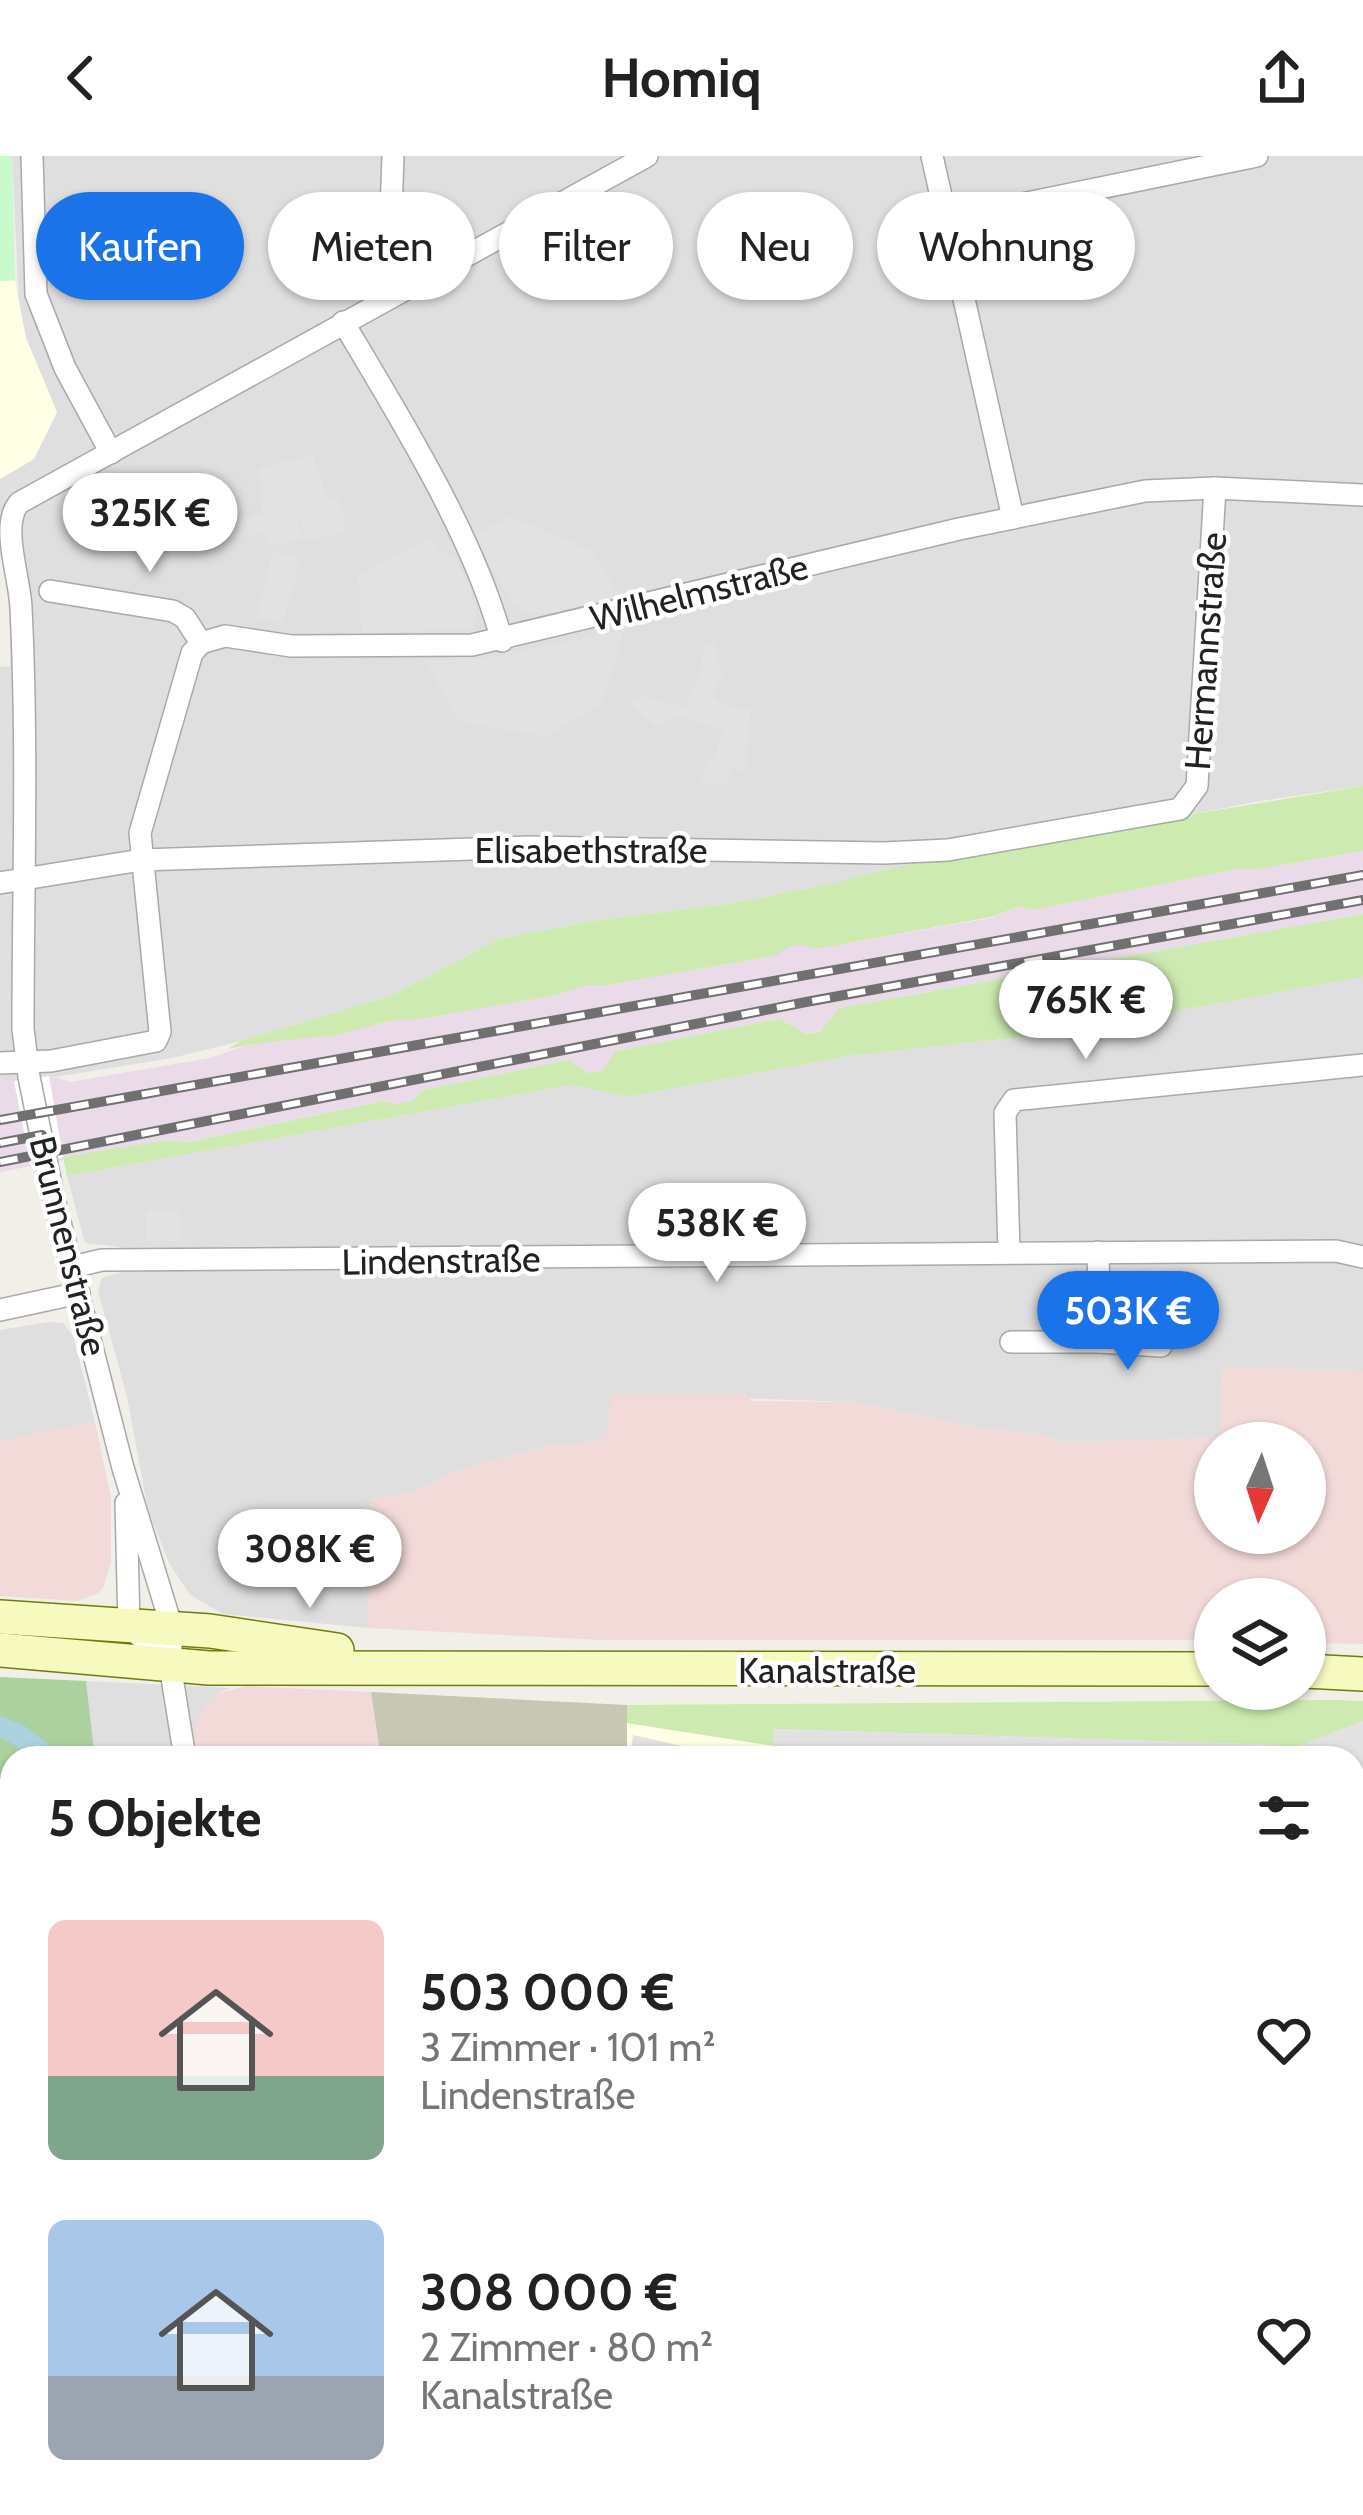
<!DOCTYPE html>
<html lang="de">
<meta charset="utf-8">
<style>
:root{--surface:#fff;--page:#f2f2f2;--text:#222;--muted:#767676;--accent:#1a73e8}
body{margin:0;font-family:Cabin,sans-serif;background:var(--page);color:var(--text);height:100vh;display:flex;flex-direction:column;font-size:45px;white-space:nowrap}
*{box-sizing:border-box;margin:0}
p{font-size:39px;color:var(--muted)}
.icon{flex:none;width:66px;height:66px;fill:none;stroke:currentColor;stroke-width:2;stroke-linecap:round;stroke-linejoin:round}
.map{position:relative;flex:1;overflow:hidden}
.details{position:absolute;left:0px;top:1590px;width:1365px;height:771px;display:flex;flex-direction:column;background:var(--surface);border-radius:36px 36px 0 0;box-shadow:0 3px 9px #0004}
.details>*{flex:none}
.top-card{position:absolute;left:36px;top:36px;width:1293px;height:108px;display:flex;gap:24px}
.needle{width:78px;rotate:183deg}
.tools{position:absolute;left:1194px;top:1266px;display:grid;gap:24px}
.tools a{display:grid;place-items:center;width:132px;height:132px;border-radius:50%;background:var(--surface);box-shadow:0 3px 9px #0004;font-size:60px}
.price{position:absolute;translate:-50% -102px;padding:0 27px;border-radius:42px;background:#fff;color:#222;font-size:39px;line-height:78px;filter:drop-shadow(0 3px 6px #0008)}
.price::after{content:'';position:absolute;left:50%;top:72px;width:36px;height:27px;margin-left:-18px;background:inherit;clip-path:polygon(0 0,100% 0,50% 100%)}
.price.current{background:var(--accent);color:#fff}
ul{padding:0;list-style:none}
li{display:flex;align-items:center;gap:36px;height:300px;padding:0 48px}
li span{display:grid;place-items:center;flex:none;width:336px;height:240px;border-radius:18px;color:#555}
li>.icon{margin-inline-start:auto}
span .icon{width:144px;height:144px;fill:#fffc;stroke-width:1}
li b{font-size:51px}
h2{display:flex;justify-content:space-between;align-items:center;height:144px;padding:0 48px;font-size:51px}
.chip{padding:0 42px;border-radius:54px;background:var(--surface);box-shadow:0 3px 9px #0004;font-size:42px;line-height:108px}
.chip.current{background:var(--accent);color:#fff}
header{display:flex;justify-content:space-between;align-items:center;height:156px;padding:0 48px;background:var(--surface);font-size:54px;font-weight:800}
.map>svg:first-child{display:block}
.residential{fill:#e0dfdf}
.commercial{fill:#f2dad9;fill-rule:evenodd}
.industrial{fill:#ebdbe8}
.education{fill:#ffffe5}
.construction{fill:#c7c7b4}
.grass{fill:#cdebb0}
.forest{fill:#add19e}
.park{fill:#c8facc}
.parking{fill:#e2e2e2}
.water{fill:#aad3df}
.pier{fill:#fff}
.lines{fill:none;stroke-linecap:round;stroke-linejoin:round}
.canal{stroke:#aad3df;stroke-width:21}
.minor-casing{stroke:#a9a9a9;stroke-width:24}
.secondary-casing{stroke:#707d05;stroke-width:36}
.minor{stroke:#fff;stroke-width:21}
.secondary{stroke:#f7fabf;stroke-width:33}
.rail-casing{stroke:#707070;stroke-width:10}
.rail{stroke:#fff;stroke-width:6;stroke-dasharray:18;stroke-linecap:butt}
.labels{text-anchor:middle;stroke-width:9;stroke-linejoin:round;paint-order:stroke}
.street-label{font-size:36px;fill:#222;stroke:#fff}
</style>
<header><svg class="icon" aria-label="back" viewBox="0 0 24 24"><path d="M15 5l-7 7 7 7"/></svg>Homiq<svg class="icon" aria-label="share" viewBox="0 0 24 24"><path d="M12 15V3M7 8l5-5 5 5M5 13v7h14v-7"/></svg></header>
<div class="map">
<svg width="1363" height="2359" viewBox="0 0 1363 2359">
<rect width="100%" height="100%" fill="#f2efe9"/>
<g class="residential">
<polygon points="12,0 1363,0 1363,630 1260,645 728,748 602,764 499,783 392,839 241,885 172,902 55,921 12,927 0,922 0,511 10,510 10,480 8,428 0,389 0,323 34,303 57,256 26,182 19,150"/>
<polygon points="1363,821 1363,1215 1223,1212 1220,1282 1061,1287 1047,1280 977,1272 854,1246 612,1238 608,1277 599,1286 555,1289 462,1313 411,1338 372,1343 368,1472 223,1458 190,1439 169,1407 148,1354 127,1241 98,1135 102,1122 122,1116 121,1091 85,1087 67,1020 571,929 628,941 849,900 1051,878"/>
<polygon points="49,1166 63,1167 73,1179 95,1266 0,1286 0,1174"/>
<polygon points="86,1525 231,1532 216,1538 195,1590 198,1602 95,1602"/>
<polygon points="1353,1715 1363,1726 1363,1966 1353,1966"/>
</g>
<g class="commercial">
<path d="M1223 1212 1363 1215V1488L1305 1487V1443H1215V1484H600L368 1472 372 1343 411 1338 462 1313 555 1289 599 1286 608 1276 611 1238H745L752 1245 854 1246 977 1272 1047 1280 1061 1287 1219 1282ZM1305 1287V1377H1215V1287Z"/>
<polygon points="95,1266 111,1341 111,1406 104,1430 99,1437 77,1445 0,1440 0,1285"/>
<polygon points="246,1530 371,1536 381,1602 198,1602 193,1580 202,1554 216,1538"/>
</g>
<polygon class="industrial" points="1363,695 1363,758 839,852 821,875 806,878 780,863 617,895 604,915 588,917 568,904 422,934 413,945 397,948 383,945 183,987 169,984 0,1016 0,922 12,926 55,921 70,926 210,902 244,890 305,880 320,881 400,863 414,864 558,839 587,829 602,830 775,800 787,791 802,788 816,793 991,762 1019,751 1034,754 1240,713 1255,714"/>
<g class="education">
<polygon points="0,125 15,125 26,182 57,256 34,303 0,323"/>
<polygon points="627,1567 773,1589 1278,1602 627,1602"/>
</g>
<polygon class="construction" points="371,1536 627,1549 627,1602 381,1602"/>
<g class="grass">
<path d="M1363 630V695L1255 714 1240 713 1034 754 1019 751 991 761 816 793C798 786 790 789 775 800L601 830 587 829 558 839 414 864C382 861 353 879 321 881 290 883 259 887 228 893L241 885 392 839 499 783 601 764 728 748 831 728 952 698Z"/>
<polygon points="1363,758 1363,821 1051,878 849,900 628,941 571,929 67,1020 63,1001 169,984 184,987 383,945 397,948 413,945 422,934 568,904 588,917 603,915 616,895 780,863 806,878 820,876 839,852"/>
<polygon points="1335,1544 1363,1545 1363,1565 1292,1593 1286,1602 1279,1602 1278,1589 774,1573 774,1590 627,1567 627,1549"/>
<polygon points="0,1812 12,1817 12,2118 0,2128"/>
</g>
<g class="forest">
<polygon points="0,1521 86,1525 95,1602 12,1602 12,1817 0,1812"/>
<polygon points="1353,1976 1363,1977 1363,2247 1353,2245"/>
<polygon points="12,2118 12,2349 488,2349 487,2359 0,2359 0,2128"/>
<polygon points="1363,2276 1363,2359 1116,2359 1134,2358 1154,2349 1353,2349 1353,2279"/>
<polygon points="582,2349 1094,2349 1115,2359 582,2359"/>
</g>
<polygon class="park" points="0,0 12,0 15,124 0,125"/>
<g class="parking">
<polygon points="796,41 822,89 812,94 819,108 765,115 741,68"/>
<polygon points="313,300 327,344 338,341 347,376 305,384 291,330 303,384 268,391 266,378 231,382 230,362 262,359 259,312"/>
<polygon points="511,361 593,395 620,441 542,458 527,456 512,447 473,380"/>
<polygon points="431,381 439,395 454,401 470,431 477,455 472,473 362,477 358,419"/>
<polygon points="273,395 301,402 283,468 256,461"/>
<polygon points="623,475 604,546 546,581 458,565 426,505 483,503"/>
<polygon points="714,487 724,525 719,525 714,544 750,555 747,616 733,612 728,627 700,628 708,605 714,605 723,574 676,560 655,571 628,546 640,540 686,551 694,528 698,527 705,490"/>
<rect x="146" y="1054" width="35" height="31"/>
<polygon points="1363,1565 1363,1654 1353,1661 1353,1602 1300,1602 1292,1593"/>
<polygon points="773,1573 1279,1589 1279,1602 974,1602 774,1590"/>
<polygon points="633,1579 673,1588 745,1602 656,1602 631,1595"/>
</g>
<polygon class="water" points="488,2349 582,2349 582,2359 487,2359"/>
<polygon class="pier" points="49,920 63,1001 30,1008 14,925"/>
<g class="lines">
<g class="canal">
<polyline points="0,1571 19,1579 49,1602"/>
<polyline points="1353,1987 1363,1986"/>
</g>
<g class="minor-casing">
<g id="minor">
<polyline points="32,0 36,138 65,212 111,297"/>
<polyline points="932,0 1013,362"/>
<polyline points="948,63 1257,0"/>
<polyline points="388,140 393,0"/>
<path d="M343 166C399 260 474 380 502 485"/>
<polyline points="50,435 173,455 185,462 201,487"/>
<polyline points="201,487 225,480 291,490 472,489 959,373 1145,335 1215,332 1363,339"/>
<polyline points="0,727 141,704 529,691 884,697 948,694 1180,653 1197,630 1215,332"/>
<polyline points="0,907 51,905 156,885 160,876 140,677 192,497 201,487"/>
<polyline points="1009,1096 1005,957 1014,944 1363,909"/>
<polyline points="72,1111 102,1104 1336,1095 1363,1101"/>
<polyline points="0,1154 79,1137"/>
<polyline points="1011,1186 1100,1186 1098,1096"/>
<polyline points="1100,1186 1161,1190"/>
<polyline points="126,1347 129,1470 169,1508"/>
<path d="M185 1602 170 1509 172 1472 123 1312 54 1043 29 921 23 873C23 733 28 592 21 452 20 422 0 369 19 347L647 0"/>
<polyline points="1353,1696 1363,1709"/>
<polyline points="1353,1824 1363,1816"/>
</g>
</g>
<g class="secondary-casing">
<g id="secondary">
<polyline points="0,1461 210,1475 337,1494"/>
<polyline points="0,1494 209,1512 1215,1513"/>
<polyline points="1305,1515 1363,1518"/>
</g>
</g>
<use href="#minor" class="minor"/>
<use href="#secondary" class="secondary"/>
<g class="rail-casing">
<g id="rail">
<polyline points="0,964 1363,719"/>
<polyline points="0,987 42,979"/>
<polyline points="0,1006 806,846 1363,744"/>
</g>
</g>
<use href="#rail" class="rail"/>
</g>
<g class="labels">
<g class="street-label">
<text transform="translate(699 436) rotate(-14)" y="13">Wilhelmstraße</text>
<text transform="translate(1205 495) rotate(-86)" y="13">Hermannstraße</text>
<text x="591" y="707">Elisabethstraße</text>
<text transform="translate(69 1090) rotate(76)" y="13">Brunnenstraße</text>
<text transform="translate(441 1104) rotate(-1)" y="13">Lindenstraße</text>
<text x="827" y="1527">Kanalstraße</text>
</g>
</g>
</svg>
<div class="tools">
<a><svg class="needle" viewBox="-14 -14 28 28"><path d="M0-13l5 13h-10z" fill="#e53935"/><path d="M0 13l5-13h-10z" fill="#767676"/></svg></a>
<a><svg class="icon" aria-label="layers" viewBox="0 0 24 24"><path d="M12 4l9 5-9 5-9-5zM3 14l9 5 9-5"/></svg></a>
</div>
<b class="price" style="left:150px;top:419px">325K €</b>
<b class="price" style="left:1086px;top:906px">765K €</b>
<b class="price" style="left:717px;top:1129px">538K €</b>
<b class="price current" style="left:1128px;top:1217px">503K €</b>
<b class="price" style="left:310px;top:1455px">308K €</b>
<div class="top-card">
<a class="chip current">Kaufen</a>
<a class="chip">Mieten</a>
<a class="chip">Filter</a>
<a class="chip">Neu</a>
<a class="chip">Wohnung</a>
</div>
<section class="details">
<h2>5 Objekte<svg class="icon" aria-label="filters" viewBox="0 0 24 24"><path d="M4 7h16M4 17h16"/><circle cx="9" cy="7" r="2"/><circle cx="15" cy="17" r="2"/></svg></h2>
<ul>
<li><span style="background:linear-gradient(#f6c9c9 65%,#7fa58c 0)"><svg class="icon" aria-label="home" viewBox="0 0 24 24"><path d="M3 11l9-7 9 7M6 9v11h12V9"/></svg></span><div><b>503 000 €</b><p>3 Zimmer · 101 m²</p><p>Lindenstraße</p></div><svg class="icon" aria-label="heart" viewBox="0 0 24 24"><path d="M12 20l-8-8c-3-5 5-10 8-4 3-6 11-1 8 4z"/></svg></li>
<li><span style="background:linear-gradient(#a9c7e8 65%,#9aa5b1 0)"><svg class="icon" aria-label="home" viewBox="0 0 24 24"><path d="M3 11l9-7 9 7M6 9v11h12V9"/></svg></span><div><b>308 000 €</b><p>2 Zimmer · 80 m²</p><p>Kanalstraße</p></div><svg class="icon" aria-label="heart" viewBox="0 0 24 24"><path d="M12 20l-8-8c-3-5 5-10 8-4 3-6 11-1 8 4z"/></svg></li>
</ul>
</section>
</div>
